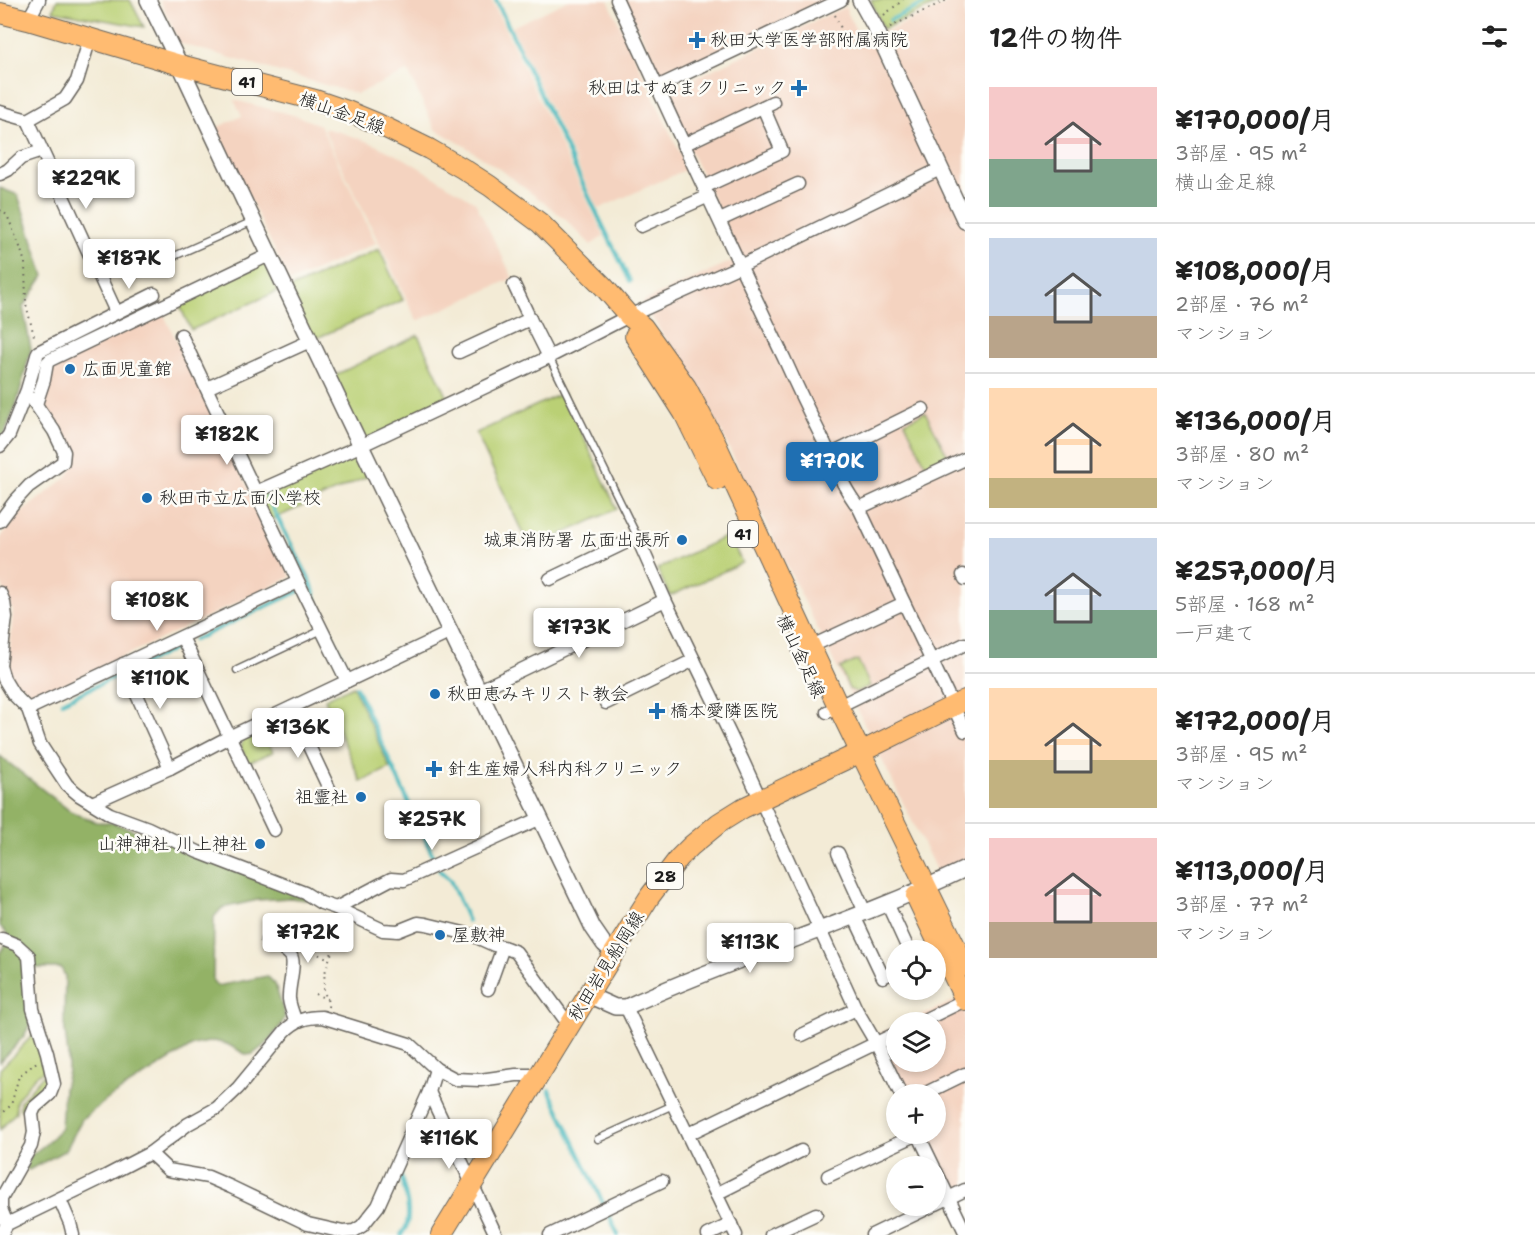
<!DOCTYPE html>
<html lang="ja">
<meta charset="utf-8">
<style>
:root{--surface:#fff;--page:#f6f6f6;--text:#222;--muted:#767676;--line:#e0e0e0;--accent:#1f6fb2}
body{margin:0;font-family:"Shantell Sans","Klee One",sans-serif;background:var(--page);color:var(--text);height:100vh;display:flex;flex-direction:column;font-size:22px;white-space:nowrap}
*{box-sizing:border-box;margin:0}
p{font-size:20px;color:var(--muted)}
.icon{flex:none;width:33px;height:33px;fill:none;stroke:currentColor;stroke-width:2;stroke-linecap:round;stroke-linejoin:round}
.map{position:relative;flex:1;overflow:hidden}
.drawer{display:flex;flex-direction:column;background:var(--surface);width:570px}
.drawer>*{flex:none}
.buttons{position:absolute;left:886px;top:940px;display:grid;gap:12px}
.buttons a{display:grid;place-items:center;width:60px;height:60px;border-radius:50%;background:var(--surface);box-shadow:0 3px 9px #0003;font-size:30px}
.price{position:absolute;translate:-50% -51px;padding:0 14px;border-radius:6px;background:#fff;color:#222;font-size:20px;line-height:39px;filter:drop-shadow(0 2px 3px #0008)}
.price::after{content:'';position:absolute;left:50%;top:36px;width:18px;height:14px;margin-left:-9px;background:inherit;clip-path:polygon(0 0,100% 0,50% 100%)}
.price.on{background:var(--accent);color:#fff}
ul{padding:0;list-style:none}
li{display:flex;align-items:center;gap:18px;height:150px;padding:0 24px}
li+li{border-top:2px solid var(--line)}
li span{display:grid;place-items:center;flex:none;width:168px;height:120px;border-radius:0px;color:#555}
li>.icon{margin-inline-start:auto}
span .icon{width:72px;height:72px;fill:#fffc;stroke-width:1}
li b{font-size:26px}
h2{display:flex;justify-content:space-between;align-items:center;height:72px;padding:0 24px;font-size:26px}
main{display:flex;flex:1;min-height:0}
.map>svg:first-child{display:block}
.built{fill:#f4d3c0}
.green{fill:#bad075;stroke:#6b7648;stroke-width:1.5}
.forest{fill:#93b266;stroke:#586741;stroke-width:1.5}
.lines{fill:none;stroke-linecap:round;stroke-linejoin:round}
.stream{stroke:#49b9be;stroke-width:4}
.service-casing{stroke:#67645d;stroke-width:9}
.minor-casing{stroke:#67645d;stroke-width:15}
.tertiary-casing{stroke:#67645d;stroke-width:18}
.primary-casing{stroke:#67645d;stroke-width:22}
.path{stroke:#67645d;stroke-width:2;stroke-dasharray:1.5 4.5;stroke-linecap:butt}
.service{stroke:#fff;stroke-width:6}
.minor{stroke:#fff;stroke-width:12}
.tertiary{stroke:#fff;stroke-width:15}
.primary{stroke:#ffbb71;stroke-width:20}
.poi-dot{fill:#1f6fb2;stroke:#fdfcf7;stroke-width:2}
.labels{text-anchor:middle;stroke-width:5;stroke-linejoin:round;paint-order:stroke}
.shield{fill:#fdfcf7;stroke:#605f5e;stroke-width:1.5}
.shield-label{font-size:16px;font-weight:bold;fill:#1c1c1c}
.poi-label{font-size:18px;fill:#1c1c1c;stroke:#fdfcf7;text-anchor:start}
.street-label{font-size:18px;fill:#1c1c1c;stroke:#fdfcf7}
</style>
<main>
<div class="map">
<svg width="965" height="1235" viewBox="0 0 965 1235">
<rect width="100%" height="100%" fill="#fdfcf7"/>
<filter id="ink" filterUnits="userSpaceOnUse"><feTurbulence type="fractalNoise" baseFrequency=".0167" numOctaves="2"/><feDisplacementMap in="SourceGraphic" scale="12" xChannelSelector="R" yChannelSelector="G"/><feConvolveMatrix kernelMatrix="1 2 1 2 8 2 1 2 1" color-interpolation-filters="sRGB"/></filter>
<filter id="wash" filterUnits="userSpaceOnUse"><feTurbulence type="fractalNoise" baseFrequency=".008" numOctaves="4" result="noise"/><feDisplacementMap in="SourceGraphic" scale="24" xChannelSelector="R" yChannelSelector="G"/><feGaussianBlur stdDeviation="1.35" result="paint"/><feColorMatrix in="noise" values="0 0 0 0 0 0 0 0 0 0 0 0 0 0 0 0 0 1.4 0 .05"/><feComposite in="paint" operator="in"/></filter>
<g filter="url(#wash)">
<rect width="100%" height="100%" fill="#f3ebd6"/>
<g class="built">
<polygon points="160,0 491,0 604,236 591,245 564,218 505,173 463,145 435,129 408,71 357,94 238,60 179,43"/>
<polygon points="569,0 608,0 687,169 598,209 512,27"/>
<polygon points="623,0 835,0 669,80 663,77"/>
<polygon points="955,0 965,0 965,862 938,874 709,407 642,302 741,257 663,93 845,7 862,43"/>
<polygon points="234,100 297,116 320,125 376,243 290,282 216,128 242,116"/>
<polygon points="323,128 340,132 371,143 405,159 475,202 513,278 417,321"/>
<polygon points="163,313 291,577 29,701 16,690 9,675 9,655 11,640 13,610 0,581 0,539 13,519 66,478 76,462 40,401 52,363"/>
<polygon points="965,996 965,1231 921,1134 936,1134 936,1095 904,1095 877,1035 897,1026 897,1062 936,1062 936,1023 905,1023"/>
</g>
<g class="green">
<polygon points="57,0 130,0 144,27 53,11"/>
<polygon points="871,0 945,0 883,29"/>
<polygon points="379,249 403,300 310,341 286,290"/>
<polygon points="265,262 278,291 191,330 178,302"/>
<polygon points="418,335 449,400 360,446 373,474 269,521 255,490 360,446 329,378"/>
<polygon points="563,393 617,509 530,549 476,433"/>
<polygon points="925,412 950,460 928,470 905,422"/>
<polygon points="729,535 742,563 670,596 657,569"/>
<polygon points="858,660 870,686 856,692 849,689 840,668"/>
<polygon points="353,686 390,768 361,782 325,699"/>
<polygon points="262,729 273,752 248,763 241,747 244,737"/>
<polygon points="33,1035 38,1037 45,1070 34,1077 16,1101 16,1112 0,1130 0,1069"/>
<path d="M42 1076 46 1077C50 1092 37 1103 25 1110L20 1109V1102Z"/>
</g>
<g class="forest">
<polygon points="0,188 18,195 44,276 23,307 31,349 16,406 4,434 0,439"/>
<polygon points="0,756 70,811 96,822 113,823 165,841 304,894 307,900 290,898 258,900 222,908 214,917 213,981 217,986 267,976 275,984 285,1016 281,1025 267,1043 253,1054 247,1055 227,1044 214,1041 193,1045 112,1096 82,1119 66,1150 29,1170 26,1168 30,1156 47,1143 61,1128 64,1088 68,1071 68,1055 64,1023 65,976 61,968 34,968 28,986 30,1024 24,1036 0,1062 0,954 10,937 0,926"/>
</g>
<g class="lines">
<g class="stream">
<polyline points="496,0 598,216 630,281"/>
<polyline points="890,20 932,0"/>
<polyline points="267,497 312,585 316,602 346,666"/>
<polyline points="194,640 312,585"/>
<polyline points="135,668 176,648"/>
<polyline points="356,687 433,856"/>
<polyline points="62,702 117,676"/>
<polyline points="439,870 450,880 468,921"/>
<polyline points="549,1090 604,1205"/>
<path d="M400 1174C404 1189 412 1211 406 1227 405 1230 402 1232 401 1235"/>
<polyline points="609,1215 618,1235"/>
</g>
</g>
</g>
<g filter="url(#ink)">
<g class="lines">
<g class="service-casing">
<g id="service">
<polyline points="161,262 253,221"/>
<polyline points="549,357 637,536"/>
<polyline points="237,670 322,630"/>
<polyline points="598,1139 673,1105"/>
</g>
</g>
<g class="minor-casing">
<g id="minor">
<path d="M617 0C672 119 727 239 784 358 797 387 811 416 825 444 835 466 844 489 859 508L965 731"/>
<polyline points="28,20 39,0"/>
<polyline points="657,87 841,0"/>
<polyline points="0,112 28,120 65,99 77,81 90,38"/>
<polyline points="28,120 116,312"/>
<polyline points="683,145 773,102"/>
<polyline points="0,174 8,170 21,158 42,151"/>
<polyline points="704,187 782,151 763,107"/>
<polyline points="720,220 798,184"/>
<polyline points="641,226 709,196"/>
<polyline points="514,285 530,319"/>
<polyline points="181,335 304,594 347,681"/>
<polyline points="459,352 530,319 549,357"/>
<polyline points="207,388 310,341"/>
<polyline points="36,404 44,380 47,363 50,360 269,255"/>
<polyline points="0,446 9,435 27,390 38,352 154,294"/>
<polyline points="830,455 923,409"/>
<polyline points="256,492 360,446 549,357 629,316 740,266 940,169"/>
<polyline points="859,508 965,459"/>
<polyline points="0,521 15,501 29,486 63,462 64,452 54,431 32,399"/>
<polyline points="963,575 965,579"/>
<polyline points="550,579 637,537 665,600 742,759 856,1009 876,1043 901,1095"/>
<polyline points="0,593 4,602 6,617 0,666 4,679 13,694 28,709 40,744 51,761 67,785 79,795 110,814 148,828 198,852 305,893 321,903 336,908 383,930 398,931 418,923 426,924 472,935 494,945 506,948 516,952 569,1025"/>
<polyline points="182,637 274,830"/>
<polyline points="799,652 904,603"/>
<polyline points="123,664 170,768"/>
<polyline points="480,690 665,600"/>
<polyline points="606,703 694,660"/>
<polyline points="291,708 333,797"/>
<polyline points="28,709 298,582"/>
<polyline points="827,712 965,644"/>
<polyline points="92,803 170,768 229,737 451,632"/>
<polyline points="838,853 865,912"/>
<polyline points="887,903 909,951"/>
<polyline points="336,908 391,879 404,880 541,818"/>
<polyline points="854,916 883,977 897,970"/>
<polyline points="2,939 17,945 29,956 33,1009 47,1053 54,1084 50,1094 35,1107 32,1114 34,1132 31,1146 1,1199 1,1209 7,1224"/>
<path d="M267 940C274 944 286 949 291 956 296 964 288 987 289 999 290 1007 293 1014 296 1022"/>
<polyline points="488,989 503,947"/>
<polyline points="626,1007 736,1235"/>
<polyline points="918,1023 965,1000"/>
<polyline points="802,1035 856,1009"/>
<polyline points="429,1092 496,1235"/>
<polyline points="922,1095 965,1074"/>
<polyline points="688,1134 897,1033"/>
<polyline points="918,1134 934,1167"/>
<polyline points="150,1153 168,1170 208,1177 231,1187 308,1224 343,1232 354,1231 362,1226 378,1206 429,1092 436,1069"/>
<polyline points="936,1171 965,1232"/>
<polyline points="828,1176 918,1134"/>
<polyline points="716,1194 801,1151"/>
<polyline points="60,1200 70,1223 73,1235"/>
<polyline points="936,1204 965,1190"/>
<path d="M1 1235 7 1224 104 1177 150 1153 188 1124 217 1108 238 1088 285 1031C296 1020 306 1017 322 1017L409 1044 436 1069 455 1079 480 1080 516 1075H540"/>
<polyline points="550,1235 662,1181"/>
<polyline points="708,1235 731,1224"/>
<polyline points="771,1235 816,1214"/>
<polyline points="872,1235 932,1206"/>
</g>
</g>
<g class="tertiary-casing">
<g id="tertiary">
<path d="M148 0 180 65C315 354 455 640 593 928L604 944 614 953"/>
<polyline points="860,0 875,27 965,221"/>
<path d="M588 995 615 1007H626C737 956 855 922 965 869"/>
</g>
</g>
<g class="primary-casing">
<g id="primary">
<polyline points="0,13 28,20 180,65 315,100 347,111 376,123 429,149 462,168 490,186 540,223 604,287 629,316 643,327 686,387 715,442 838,706 965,966"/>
<polyline points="635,336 684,413 717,480"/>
<polyline points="916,896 965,1000"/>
<polyline points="441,1235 614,953 650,896 679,858 691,846 719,823 743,808 861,752 965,700"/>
</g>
</g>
<g class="path">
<polyline points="835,15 844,35"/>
<polyline points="884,15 903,0"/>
<polyline points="890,27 947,0"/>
<polyline points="0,210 7,215 20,247 25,263 26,304 35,340"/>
<polyline points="302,948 330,959"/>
<polyline points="302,950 316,914"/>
<polyline points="315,994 327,999"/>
<path d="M328 1007C329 1000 324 995 324 989 322 969 335 947 342 929"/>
<polyline points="0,1116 11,1105 19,1076 38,1061"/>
</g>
<use href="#service" class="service"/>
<use href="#minor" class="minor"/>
<use href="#tertiary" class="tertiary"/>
<use href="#primary" class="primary"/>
</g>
</g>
<g class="poi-dot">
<path d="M694 31h6v6h6v6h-6v6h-6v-6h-6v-6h6z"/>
<path d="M796 79h6v6h6v6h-6v6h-6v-6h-6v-6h6z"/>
<circle cx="70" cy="369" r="6"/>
<circle cx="147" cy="498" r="6"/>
<circle cx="682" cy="540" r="6"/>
<circle cx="435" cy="694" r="6"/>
<path d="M654 702h6v6h6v6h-6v6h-6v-6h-6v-6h6z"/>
<path d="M431 760h6v6h6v6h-6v6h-6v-6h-6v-6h6z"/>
<circle cx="361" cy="797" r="6"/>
<circle cx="260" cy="844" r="6"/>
<circle cx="440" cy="935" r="6"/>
</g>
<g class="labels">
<g class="shield">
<rect x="232" y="69" width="30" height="26" rx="4.5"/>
<rect x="728" y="521" width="30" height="26" rx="4.5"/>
<rect x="647" y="863" width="36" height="26" rx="4.5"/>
</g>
<g class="shield-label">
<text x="247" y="88">41</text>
<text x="743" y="540">41</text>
<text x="665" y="882">28</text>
</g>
<g class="poi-label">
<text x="710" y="46">秋田大学医学部附属病院</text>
<text x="786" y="94" text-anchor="end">秋田はすぬまクリニック</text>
<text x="82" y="375">広面児童館</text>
<text x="159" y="504">秋田市立広面小学校</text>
<text x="670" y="546" text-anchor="end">城東消防署 広面出張所</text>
<text x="447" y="700">秋田恵みキリスト教会</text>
<text x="670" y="717">橋本愛隣医院</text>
<text x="448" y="775">針生産婦人科内科クリニック</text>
<text x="349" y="803" text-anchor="end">祖霊社</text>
<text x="248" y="850" text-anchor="end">山神神社 川上神社</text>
<text x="452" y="941">屋敷神</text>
</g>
<g class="street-label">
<text transform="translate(342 113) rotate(20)" y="6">横山金足線</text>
<text transform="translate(801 656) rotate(65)" y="6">横山金足線</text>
<text transform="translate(606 966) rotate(-58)" y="6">秋田岩見船岡線</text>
</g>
</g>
</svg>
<div class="buttons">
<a><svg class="icon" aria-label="locate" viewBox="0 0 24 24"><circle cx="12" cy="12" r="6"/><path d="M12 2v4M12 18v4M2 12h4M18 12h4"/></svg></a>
<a><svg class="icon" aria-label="layers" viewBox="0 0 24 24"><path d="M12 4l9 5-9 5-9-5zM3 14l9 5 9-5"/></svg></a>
<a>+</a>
<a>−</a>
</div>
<b class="price" style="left:86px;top:210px">¥229K</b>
<b class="price" style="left:129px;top:290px">¥187K</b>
<b class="price" style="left:227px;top:466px">¥182K</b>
<b class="price on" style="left:832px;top:493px">¥170K</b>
<b class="price" style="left:157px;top:632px">¥108K</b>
<b class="price" style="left:579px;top:659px">¥173K</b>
<b class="price" style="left:160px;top:710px">¥110K</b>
<b class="price" style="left:298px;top:759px">¥136K</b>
<b class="price" style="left:432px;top:851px">¥257K</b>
<b class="price" style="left:308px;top:964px">¥172K</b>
<b class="price" style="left:750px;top:974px">¥113K</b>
<b class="price" style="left:449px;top:1170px">¥116K</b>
</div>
<section class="drawer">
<h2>12件の物件<svg class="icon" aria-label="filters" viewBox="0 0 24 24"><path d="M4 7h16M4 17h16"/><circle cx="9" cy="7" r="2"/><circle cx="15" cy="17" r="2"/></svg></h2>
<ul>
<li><span style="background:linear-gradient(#f6c9c9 60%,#7fa58c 0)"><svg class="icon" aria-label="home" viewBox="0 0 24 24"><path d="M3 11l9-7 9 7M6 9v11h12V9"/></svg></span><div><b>¥170,000/月</b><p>3部屋 · 95 m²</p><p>横山金足線</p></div></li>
<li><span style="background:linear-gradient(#c9d6e8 65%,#b9a48a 0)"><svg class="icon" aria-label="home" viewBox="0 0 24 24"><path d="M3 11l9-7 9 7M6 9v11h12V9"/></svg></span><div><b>¥108,000/月</b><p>2部屋 · 76 m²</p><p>マンション</p></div></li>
<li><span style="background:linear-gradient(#ffd9b3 75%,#c2b280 0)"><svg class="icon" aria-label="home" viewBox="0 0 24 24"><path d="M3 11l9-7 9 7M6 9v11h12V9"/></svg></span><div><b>¥136,000/月</b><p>3部屋 · 80 m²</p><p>マンション</p></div></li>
<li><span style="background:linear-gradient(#c9d6e8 60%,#7fa58c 0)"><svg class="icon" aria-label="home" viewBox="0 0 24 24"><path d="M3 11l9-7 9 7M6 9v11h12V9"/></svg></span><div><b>¥257,000/月</b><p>5部屋 · 168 m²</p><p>一戸建て</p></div></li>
<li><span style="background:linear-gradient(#ffd9b3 60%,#c2b280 0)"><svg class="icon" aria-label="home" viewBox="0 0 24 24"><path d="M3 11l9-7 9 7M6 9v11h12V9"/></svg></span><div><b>¥172,000/月</b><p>3部屋 · 95 m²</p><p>マンション</p></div></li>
<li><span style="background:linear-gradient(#f6c9c9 70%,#b9a48a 0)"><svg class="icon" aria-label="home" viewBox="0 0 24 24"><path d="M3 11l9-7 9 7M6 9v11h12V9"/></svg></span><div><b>¥113,000/月</b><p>3部屋 · 77 m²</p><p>マンション</p></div></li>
</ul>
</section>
</main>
